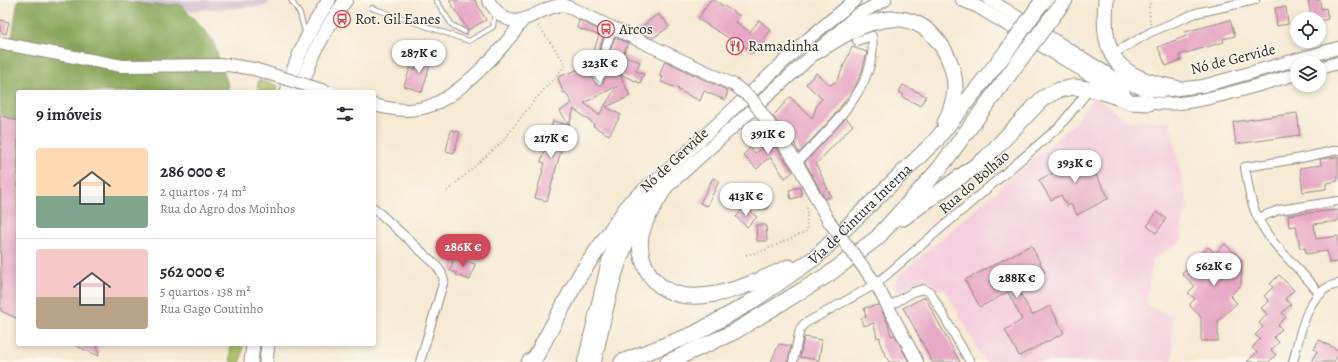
<!DOCTYPE html>
<html lang="pt">
<meta charset="utf-8">
<style>
:root{--surface:#fff;--page:#f2f2f3;--text:#2b2b33;--muted:#7c7c81;--line:#e1e1e2;--accent:#d1495b}
body{margin:0;font-family:Alegreya,serif;background:var(--page);color:var(--text);height:100vh;display:flex;flex-direction:column;font-size:15px;white-space:nowrap}
*{box-sizing:border-box;margin:0}
p{font-size:13px;color:var(--muted)}
.icon{flex:none;width:22px;height:22px;fill:none;stroke:currentColor;stroke-width:2;stroke-linecap:round;stroke-linejoin:round}
.map{position:relative;flex:1;overflow:hidden}
.sheet{position:absolute;left:16px;top:90px;width:360px;height:256px;display:flex;flex-direction:column;background:var(--surface);border-radius:4px;box-shadow:0 2px 6px #0003}
.sheet>*{flex:none}
.controls{position:absolute;left:1290px;top:12px;display:grid;gap:8px}
.controls a{display:grid;place-items:center;width:36px;height:36px;border-radius:50%;background:var(--surface);box-shadow:0 2px 6px #0003;font-size:20px}
.price{position:absolute;translate:-50% -34px;padding:0 9px;border-radius:14px;background:#fff;color:#222;font-size:13px;line-height:26px;filter:drop-shadow(0 1px 2px #0008)}
.price::after{content:'';position:absolute;left:50%;top:24px;width:12px;height:9px;margin-left:-6px;background:inherit;clip-path:polygon(0 0,100% 0,50% 100%)}
.price.selected{background:var(--accent);color:#fff}
ul{padding:0;list-style:none}
li{display:flex;align-items:center;gap:12px;height:100px;padding:0 20px}
li+li{border-top:1px solid var(--line)}
li span{display:grid;place-items:center;flex:none;width:112px;height:80px;border-radius:4px;color:#555}
li>.icon{margin-inline-start:auto}
span .icon{width:48px;height:48px;fill:#fffc;stroke-width:1}
li b{font-size:17px}
h2{display:flex;justify-content:space-between;align-items:center;height:48px;padding:0 20px;font-size:17px}
.map>svg:first-child{display:block}
.built{fill:#f4cfde}
.industrial{fill:#d0bdce}
.green{fill:#a9bd61;stroke:#6a7446}
.forest{fill:#86a457;stroke:#586841}
.building{fill:#e7a9c5;fill-rule:evenodd}
.lines{fill:none;stroke-linecap:round;stroke-linejoin:round}
.lane-casing{stroke:#908a80;stroke-width:6}
.street-casing{stroke:#908a80;stroke-width:10}
.secondary-casing{stroke:#908a80;stroke-width:14}
.primary-casing{stroke:#908a80;stroke-width:15}
.highway-casing{stroke:#908a80;stroke-width:17}
.path{stroke:#908a80;stroke-width:1.5;stroke-dasharray:1 3;stroke-linecap:butt}
.lane{stroke:#fff;stroke-width:4}
.street{stroke:#fff;stroke-width:8}
.secondary{stroke:#fff;stroke-width:12}
.primary{stroke:#fff;stroke-width:13}
.highway{stroke:#fff;stroke-width:15}
.secondary-bridge-casing{stroke:#908a80;stroke-width:14;stroke-linecap:butt}
.highway-bridge-casing{stroke:#908a80;stroke-width:17;stroke-linecap:butt}
.secondary-bridge{stroke:#fff;stroke-width:12}
.highway-bridge{stroke:#fff;stroke-width:15}
.labels{text-anchor:middle;stroke-width:3;stroke-linejoin:round;paint-order:stroke}
.poi-label{font-size:15px;fill:#2b2b2b;stroke:#fbf7ec;text-anchor:start}
.street-label{font-size:15px;fill:#2b2b2b;stroke:#fbf7ec}
</style>
<div class="map">
<svg width="1338" height="362" viewBox="0 0 1338 362">
<rect width="100%" height="100%" fill="#fbf7ec"/>
<filter id="ink" filterUnits="userSpaceOnUse"><feTurbulence type="fractalNoise" baseFrequency=".025" numOctaves="2"/><feDisplacementMap in="SourceGraphic" scale="8" xChannelSelector="R" yChannelSelector="G"/><feConvolveMatrix kernelMatrix="1 2 1 2 8 2 1 2 1" color-interpolation-filters="sRGB"/></filter>
<filter id="wash" filterUnits="userSpaceOnUse"><feTurbulence type="fractalNoise" baseFrequency=".012" numOctaves="4" result="noise"/><feDisplacementMap in="SourceGraphic" scale="16" xChannelSelector="R" yChannelSelector="G"/><feGaussianBlur stdDeviation="0.9" result="paint"/><feColorMatrix in="noise" values="0 0 0 0 0 0 0 0 0 0 0 0 0 0 0 0 0 1.4 0 .05"/><feComposite in="paint" operator="in"/></filter>
<g filter="url(#wash)">
<rect width="100%" height="100%" fill="#f6ead4"/>
<polygon class="built" points="1094,96 1127,121 1170,121 1188,209 1183,217 1181,242 1153,259 1146,303 1156,310 1172,316 1173,362 985,362 945,289 935,289 931,282 920,280 896,294 894,284 898,276 1072,126"/>
<polygon class="industrial" points="134,0 270,0 266,6 186,11"/>
<g class="green">
<polygon points="258,80 278,86 276,92 258,92"/>
<polygon points="230,344 243,344 241,362 231,362"/>
</g>
<polygon class="forest" points="18,0 120,0 154,5 180,4 212,39 229,87 229,92 18,92 18,226 0,224 0,52 12,37"/>
<g id="blocks">
<g class="building">
<polygon points="449,0 475,0 486,20 468,30"/>
<polygon points="710,0 714,0 740,16 736,22 750,32 759,20 771,30 753,53 744,46 738,53 728,46 732,40 698,19"/>
<polygon points="1308,0 1320,0 1321,9 1326,8 1328,19 1319,21 1319,19 1312,19"/>
<polygon points="1286,7 1288,24 1277,26 1275,8"/>
<polygon points="658,14 662,19 663,18 669,27 653,38 636,31"/>
<polygon points="0,20 9,22 6,34 0,32"/>
<path d="M579 20 605 33 591 73 596 85H599L604 82 602 74 615 37 628 43 623 55 640 62 636 71 644 74 640 83 620 74 630 96 606 107 621 115 609 135 593 126 594 124 574 109 569 125 560 111 572 103 565 92 563 93 558 77 577 70 579 61 590 63 599 35 577 28ZM617 86 599 115 584 103Z"/>
<polygon points="1230,20 1235,36 1223,39 1224,42 1179,55 1181,60 1166,66 1158,47 1186,36 1185,32"/>
<polygon points="852,47 867,52 862,71 855,87 832,118 799,153 793,140 791,141 773,116 790,97 812,118 818,103 822,99 806,84 816,73 830,85 837,81"/>
<polygon points="420,53 432,57 422,92 404,86 410,68 415,70"/>
<polygon points="665,61 728,91 725,100 704,91 700,101 678,90 679,89 661,82 663,77 659,76"/>
<polygon points="903,85 926,96 921,106 902,97 904,95 899,92"/>
<polygon points="1297,113 1300,135 1236,144 1233,122"/>
<polygon points="0,115 18,121 18,319 1,311"/>
<polygon points="846,118 853,125 816,164 831,196 825,199 805,162"/>
<polygon points="553,121 568,125 547,201 535,198 545,163 541,162"/>
<polygon points="761,125 793,172 785,178 771,158 766,160 757,169 743,155 750,148 755,153 767,144 756,129"/>
<polygon points="451,130 460,132 454,153 446,151"/>
<polygon points="1079,151 1093,176 1096,175 1109,198 1077,215 1071,204 1067,206 1061,195 1051,200 1039,180 1058,170 1055,164"/>
<polygon points="1338,157 1338,181 1326,183 1326,189 1303,192 1300,168 1321,165 1320,159"/>
<polygon points="713,178 719,181 707,206 700,203"/>
<polygon points="800,187 802,196 791,199 789,190"/>
<polygon points="768,197 768,209 754,209 754,201"/>
<polygon points="745,206 757,217 747,227 736,217"/>
<polygon points="1338,210 1338,221 1314,224 1316,239 1338,236 1338,262 1329,263 1327,251 1306,254 1305,248 1300,248 1296,226 1289,227 1288,215"/>
<polygon points="1157,212 1166,219 1156,233 1147,226"/>
<polygon points="756,225 766,225 767,241 757,241"/>
<polygon points="1225,244 1242,260 1241,285 1230,296 1237,303 1218,321 1218,341 1201,341 1201,317 1191,307 1190,304 1195,299 1188,293 1195,286 1182,274 1208,247 1215,253"/>
<polygon points="1031,245 1045,272 1017,287 1032,315 1050,306 1064,333 1019,356 1005,330 1022,320 1008,292 980,307 965,280"/>
<polygon points="454,257 475,264 470,280 456,275 457,273 450,271"/>
<polygon points="1279,275 1294,290 1285,299 1291,304 1282,313 1286,317 1278,325 1282,329 1274,337 1279,342 1271,350 1276,355 1269,362 1247,362 1257,352 1252,348 1260,339 1255,335 1263,327 1259,323 1267,314 1261,308 1269,301 1264,296 1273,287 1270,284"/>
<polygon points="925,297 935,316 960,362 932,362 914,327 903,308"/>
<polygon points="879,305 888,324 891,336 895,335 909,362 889,362 881,346 880,337 877,338 874,323 863,326 861,318 866,317 864,308"/>
<polygon points="804,337 822,340 819,360 800,357"/>
<polygon points="1319,340 1338,350 1338,355 1334,362 1311,362 1317,351 1314,349"/>
<polygon points="72,344 97,344 99,356"/>
<polygon points="779,344 791,346 788,362 771,362"/>
</g>
</g>
</g>
<g filter="url(#ink)">
<use href="#blocks" fill-opacity="0" stroke="#908a80" stroke-width="1"/>
<g class="lines">
<g class="lane-casing">
<g id="lane">
<polyline points="291,0 300,14 305,32"/>
<polyline points="436,0 452,25 465,32"/>
<polyline points="372,8 469,41 493,27 495,12"/>
</g>
</g>
<g class="street-casing">
<g id="street">
<polyline points="1116,52 1151,32 1196,13 1255,0"/>
<polyline points="599,80 596,75 613,27"/>
<path d="M797 163C828 129 879 87 872 36L857 41"/>
<polyline points="374,208 435,264 441,272 444,280 420,362"/>
<polyline points="1258,218 1279,210 1338,201"/>
<path d="M1320 295C1301 268 1272 248 1258 218 1250 202 1248 184 1245 167L1296 159 1338 150"/>
<polyline points="888,307 913,292 923,289 930,292 970,362"/>
<polyline points="793,362 800,329 804,324 876,284 1059,127 1085,95"/>
<path d="M1293 362C1300 336 1306 289 1338 284"/>
</g>
</g>
<g class="secondary-casing">
<g id="secondary">
<path d="M488 0C516 43 533 6 564 5L734 85"/>
<polyline points="962,0 978,7 1090,75 1124,93"/>
<polyline points="990,0 1116,79 1144,89 1161,91 1203,86 1338,48"/>
<polyline points="0,43 122,66 229,65 254,69"/>
<polyline points="1319,68 1338,63"/>
<path d="M1141 100C1177 114 1259 84 1297 74"/>
<path d="M374 105C390 109 406 112 423 108 457 100 503 49 523 20"/>
<polyline points="765,118 797,163 828,220"/>
<polyline points="658,195 857,15 885,0"/>
<polyline points="864,268 876,284 917,362"/>
<polyline points="584,362 608,261 628,220 654,183 808,39 855,0"/>
<path d="M595 362C607 310 615 256 645 211"/>
</g>
</g>
<g class="primary-casing">
<g id="primary">
<path d="M287 92C295 59 310 28 329 0"/>
<path d="M300 92C310 58 325 28 346 0"/>
<polyline points="251,362 253,344"/>
<polyline points="266,362 268,344"/>
</g>
</g>
<g class="highway-casing">
<g id="highway">
<path d="M1106 0C1101 60 1118 77 1176 88"/>
<polyline points="1055,13 1065,0"/>
<path d="M816 52C840 37 861 22 890 19 929 15 956 56 955 91 954 101 949 114 945 123"/>
<path d="M664 189C657 202 645 217 642 232 638 246 641 258 647 270 675 321 750 285 789 267"/>
<polyline points="903,218 985,159 1043,98 1059,90 1074,87 1100,91 1131,102 1149,103"/>
<polyline points="529,362 535,358 580,275 630,203 654,183"/>
<path id="s1" d="M622 362 694 334 748 304 816 257 936 140 1007 51"/>
<polyline points="668,362 734,332 829,274 877,238 939,169 1019,61"/>
</g>
</g>
<g class="path">
<polyline points="1150,24 1149,7 1151,0"/>
<polyline points="447,191 503,141 533,102 565,66 564,62 538,25"/>
<polyline points="746,255 763,251 807,231 807,205"/>
</g>
<use href="#lane" class="lane"/>
<use href="#street" class="street"/>
<use href="#secondary" class="secondary"/>
<use href="#primary" class="primary"/>
<use href="#highway" class="highway"/>
<g class="secondary-bridge-casing">
<g id="secondary-bridge">
<polyline points="254,69 328,92"/>
<polyline points="734,85 751,98 765,118"/>
<polyline points="828,220 864,268"/>
</g>
</g>
<g class="highway-bridge-casing">
<g id="highway-bridge">
<polyline points="1007,51 1041,3"/>
<polyline points="1019,61 1055,13"/>
</g>
</g>
<use href="#secondary-bridge" class="secondary-bridge"/>
<use href="#highway-bridge" class="highway-bridge"/>
</g>
</g>
<defs>
<g id="bus-ring" transform="scale(0.9)"><circle r="9.5" fill="#fbf7ec" stroke="#d1495b" stroke-width="1.5"/><path d="M-5-6H5V4H4V6H2V4H-2V6H-4V4H-5ZM-3.5-4V0h7V-4ZM-3.5 1.2v1.5H-2V1.2ZM2 1.2v1.5H3.5V1.2Z" fill="#d1495b"/></g>
<g id="restaurant-ring" transform="scale(0.9)"><circle r="9.5" fill="#fbf7ec" stroke="#d1495b" stroke-width="1.5"/><path d="M-5-6h1v4h1v-4h1v4h1v-4h1v5L-1.5 .5V6h-2V.5L-5-1ZM5-6V6H3V1.5H1.5Q1.5-4 5-6Z" fill="#d1495b"/></g>
</defs>
<g fill-rule="evenodd">
<use href="#bus-ring" x="342" y="19"/>
<use href="#bus-ring" x="606" y="29"/>
<use href="#restaurant-ring" x="735" y="46"/>
</g>
<g class="labels">
<g class="poi-label">
<text x="355" y="24">Rot. Gil Eanes</text>
<text x="619" y="34">Arcos</text>
<text x="748" y="51">Ramadinha</text>
</g>
<g class="street-label">
<text transform="translate(1233 59) rotate(-14)" y="5">Nó de Gervide</text>
<text transform="translate(674 160) rotate(-43)" y="5">Nó de Gervide</text>
<text transform="translate(974 182) rotate(-41)" y="5">Rua do Bolhão</text>
<text dy="5" stroke="none"><textPath href="#s1" startOffset="283">Via de Cintura Interna</textPath></text>
</g>
</g>
</svg>
<div class="controls">
<a><svg class="icon" aria-label="locate" viewBox="0 0 24 24"><circle cx="12" cy="12" r="6"/><path d="M12 2v4M12 18v4M2 12h4M18 12h4"/></svg></a>
<a><svg class="icon" aria-label="layers" viewBox="0 0 24 24"><path d="M12 4l9 5-9 5-9-5zM3 14l9 5 9-5"/></svg></a>
</div>
<b class="price" style="left:419px;top:74px">287K €</b>
<b class="price" style="left:600px;top:84px">323K €</b>
<b class="price" style="left:768px;top:155px">391K €</b>
<b class="price" style="left:551px;top:159px">217K €</b>
<b class="price" style="left:1075px;top:184px">393K €</b>
<b class="price" style="left:746px;top:217px">413K €</b>
<b class="price selected" style="left:463px;top:268px">286K €</b>
<b class="price" style="left:1214px;top:287px">562K €</b>
<b class="price" style="left:1017px;top:299px">288K €</b>
<section class="sheet">
<h2>9 imóveis<svg class="icon" aria-label="filters" viewBox="0 0 24 24"><path d="M4 7h16M4 17h16"/><circle cx="9" cy="7" r="2"/><circle cx="15" cy="17" r="2"/></svg></h2>
<ul>
<li><span style="background:linear-gradient(#ffd9b3 60%,#7fa58c 0)"><svg class="icon" aria-label="home" viewBox="0 0 24 24"><path d="M3 11l9-7 9 7M6 9v11h12V9"/></svg></span><div><b>286 000 €</b><p>2 quartos · 74 m²</p><p>Rua do Agro dos Moinhos</p></div></li>
<li><span style="background:linear-gradient(#f6c9c9 60%,#b9a48a 0)"><svg class="icon" aria-label="home" viewBox="0 0 24 24"><path d="M3 11l9-7 9 7M6 9v11h12V9"/></svg></span><div><b>562 000 €</b><p>5 quartos · 138 m²</p><p>Rua Gago Coutinho</p></div></li>
</ul>
</section>
</div>
